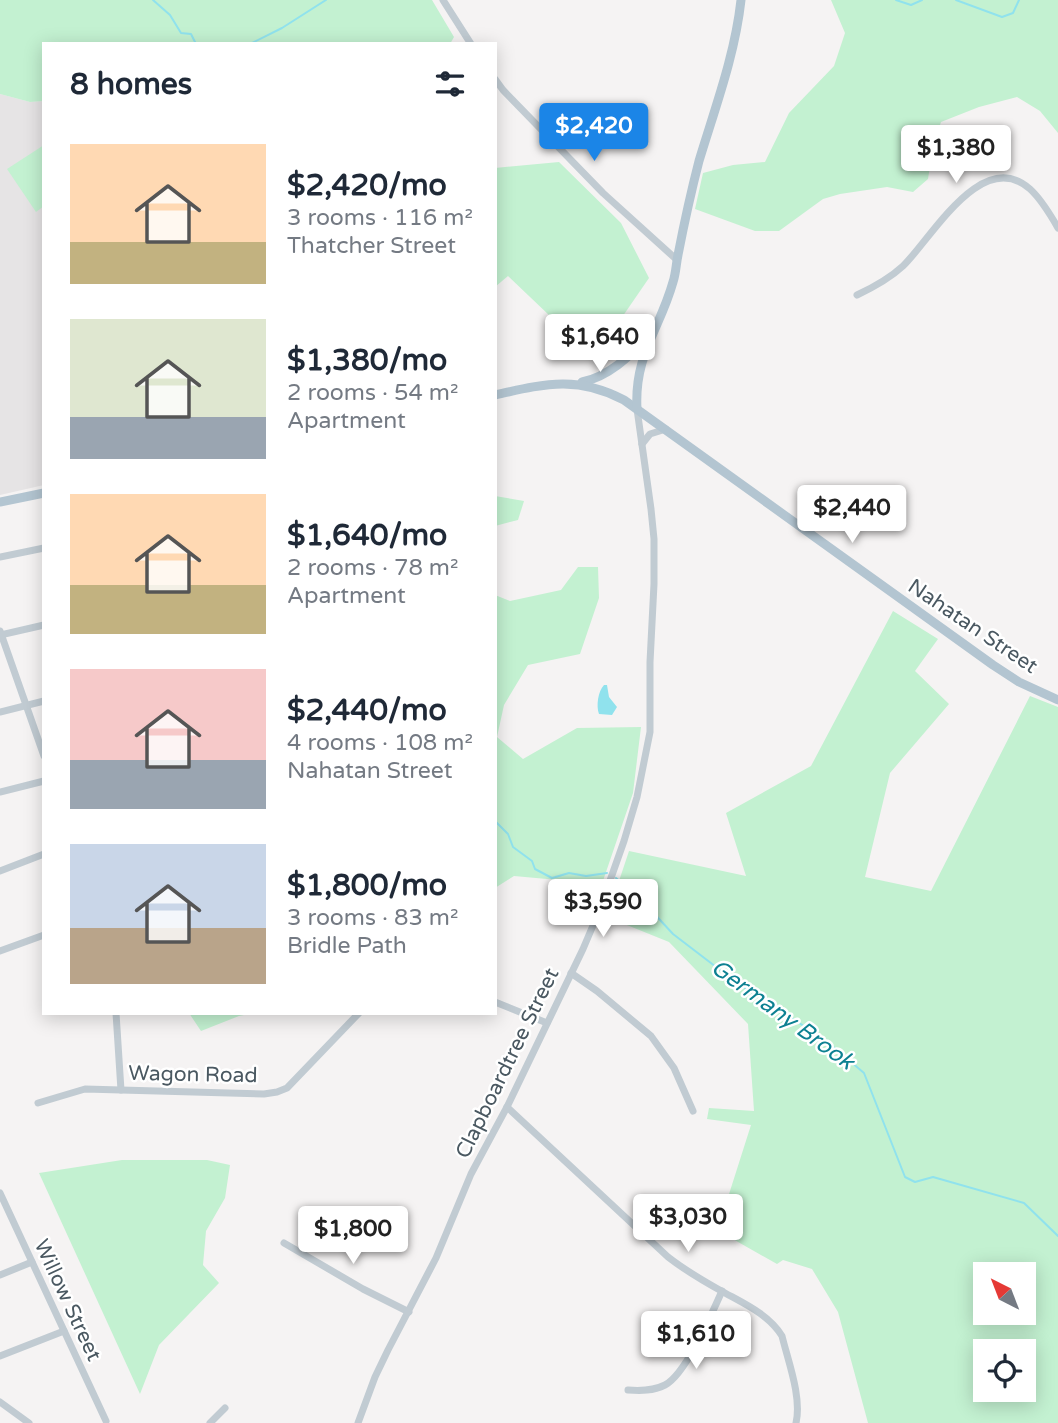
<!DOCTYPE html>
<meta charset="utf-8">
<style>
:root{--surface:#fff;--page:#f6f6f7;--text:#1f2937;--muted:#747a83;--accent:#1b85e7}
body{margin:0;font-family:"Varela Round",sans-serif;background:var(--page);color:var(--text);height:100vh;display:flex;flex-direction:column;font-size:26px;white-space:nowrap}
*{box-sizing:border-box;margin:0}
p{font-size:23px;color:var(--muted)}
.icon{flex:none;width:38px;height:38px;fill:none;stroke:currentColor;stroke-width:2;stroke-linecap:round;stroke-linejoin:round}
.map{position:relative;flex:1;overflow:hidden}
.side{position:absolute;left:42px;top:42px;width:455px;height:973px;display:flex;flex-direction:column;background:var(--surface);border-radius:0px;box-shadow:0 4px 18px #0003}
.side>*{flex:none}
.needle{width:46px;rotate:318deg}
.buttons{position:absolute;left:973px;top:1262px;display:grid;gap:14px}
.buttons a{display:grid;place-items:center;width:63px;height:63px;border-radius:0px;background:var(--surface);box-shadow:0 4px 18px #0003;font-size:35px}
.price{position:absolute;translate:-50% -60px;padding:0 16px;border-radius:7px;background:#fff;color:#222;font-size:23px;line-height:46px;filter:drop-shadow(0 2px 4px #0008)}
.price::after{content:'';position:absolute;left:50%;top:42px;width:21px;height:16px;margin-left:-10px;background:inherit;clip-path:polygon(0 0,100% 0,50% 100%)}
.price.active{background:var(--accent);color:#fff}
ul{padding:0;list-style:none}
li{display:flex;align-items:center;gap:21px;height:175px;padding:0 28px}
li span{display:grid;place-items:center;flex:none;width:196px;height:140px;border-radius:0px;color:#555}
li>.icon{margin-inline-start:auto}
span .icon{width:84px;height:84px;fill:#fffc;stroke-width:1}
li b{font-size:30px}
h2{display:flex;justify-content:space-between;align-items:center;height:84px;padding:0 28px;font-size:30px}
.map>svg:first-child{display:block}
.education{fill:#e6e4e5}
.green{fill:#c3f1d1;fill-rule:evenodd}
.water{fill:#90e2ed}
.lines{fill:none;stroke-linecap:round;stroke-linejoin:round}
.stream{stroke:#90e2ed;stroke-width:2}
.minor{stroke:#c1cbd2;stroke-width:7}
.major{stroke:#b3c5d1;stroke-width:9}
.labels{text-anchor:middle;stroke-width:5;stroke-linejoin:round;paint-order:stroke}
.street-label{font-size:21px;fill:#4a5861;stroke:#fff}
.water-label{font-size:23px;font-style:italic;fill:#0d8192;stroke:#fff}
</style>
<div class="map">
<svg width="1058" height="1423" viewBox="0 0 1058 1423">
<rect width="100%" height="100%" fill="#f5f3f3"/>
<polygon class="education" points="0,94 30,102 44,101 44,485 0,495"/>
<g class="green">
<polygon points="0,0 432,0 454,37 450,44 44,44 44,101 30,102 0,94"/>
<polygon points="831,0 1058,0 1058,133 1040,111 1017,97 979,107 941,122 933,146 928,179 913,192 887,187 840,194 823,199 779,231 755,231 695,209 703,173 733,165 765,162 789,113 834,66 845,33"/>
<polygon points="44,145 44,206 36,212 7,169"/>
<polygon points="559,162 621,223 649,278 594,358 508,276 495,287 495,168"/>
<polygon points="495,496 524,501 518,520 495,526"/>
<polygon points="578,567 598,567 599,598 580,654 528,665 504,705 497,737 523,759 577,728 641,727 633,793 593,910 569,881 514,876 495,888 495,595 510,601 561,590"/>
<path d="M893 611 938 639 915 671 949 704 890 773 865 877 931 891 1030 696 1058 707V1423H868L838 1312 812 1269 783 1260 777 1264 717 1230 718 1226 715 1224 723 1213 751 1125 707 1119 709 1108 754 1111 748 1024 669 942 607 917 629 851 746 876 726 813 811 766ZM985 1274H1024V1312H985ZM985 1351H1024V1390H985Z"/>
<polygon points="189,1013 254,1013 239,1016 201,1031"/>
<polygon points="122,1160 207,1160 230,1165 225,1198 206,1231 203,1265 219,1283 159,1345 140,1394 39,1173"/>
</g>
<path class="water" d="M604 685H607L609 697 617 707 612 715 599 714C596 706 598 691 604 685Z"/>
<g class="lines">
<g class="stream">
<polyline points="153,0 170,15 181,33 191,34 196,44"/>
<polyline points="896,0 911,5 922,0"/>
<polyline points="956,0 1002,17 1013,13 1019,0"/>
<polyline points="250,44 282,28 326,0"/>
<polyline points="495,821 508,834 513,847 532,861 535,869 552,878 569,873 586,876 607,873"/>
<polyline points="616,878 649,908 673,934 737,983 824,1039 864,1073 905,1177 915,1182 933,1177 1024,1203 1058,1236"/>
</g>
<g class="minor">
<polyline points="443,0 471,44"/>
<polyline points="495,79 503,90 603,193 677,260"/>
<path d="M857 295C874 287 889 279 903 266 931 239 982 146 1030 189 1041 199 1050 214 1058 228"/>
<polyline points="642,444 650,434 666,429"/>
<polyline points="0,557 44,548"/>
<polyline points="0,631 44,756"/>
<polyline points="0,635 44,625"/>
<polyline points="0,712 44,701"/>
<polyline points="0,792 44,781"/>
<polyline points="0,871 44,854"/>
<polyline points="0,951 44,935"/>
<polyline points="571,973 597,991 651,1036 674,1068 693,1111"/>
<polyline points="495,1002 547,1023"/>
<polyline points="116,1013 121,1090"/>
<polyline points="38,1103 85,1089 264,1094 277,1092 287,1088 359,1013"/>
<path d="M507 1107 668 1257C686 1271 705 1282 725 1293 745 1304 769 1315 782 1336 788 1361 802 1397 796 1423"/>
<polyline points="0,1193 106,1421"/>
<polyline points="284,1243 363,1289 409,1312"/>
<polyline points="0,1275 32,1262"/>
<polyline points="0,1356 64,1331"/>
<path d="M628 1390C641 1391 653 1391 665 1385 686 1374 712 1313 722 1291"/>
<polyline points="0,1402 29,1423"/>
<polyline points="210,1423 225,1408"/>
<polyline points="358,1423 375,1377 388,1350 436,1258 471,1174 507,1107 583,949 600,909 624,841 637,797 650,732 650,662 654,584 654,539 651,509 637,409"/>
</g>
<g class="major">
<path d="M582 382C608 377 630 356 647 338"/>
<path d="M495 395C544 384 577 375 624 400L993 665 1019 682 1058 700"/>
<path d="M637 409C634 355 660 329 673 282 676 273 676 264 678 255 684 224 691 192 699 161 715 108 735 55 741 0"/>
<polyline points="0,502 44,493"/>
</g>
</g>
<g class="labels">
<g class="street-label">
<text transform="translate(973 626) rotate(34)" y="7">Nahatan Street</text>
<text transform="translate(507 1063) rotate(-64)" y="7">Clapboardtree Street</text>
<text transform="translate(193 1074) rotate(1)" y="7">Wagon Road</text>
<text transform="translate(68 1300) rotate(65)" y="7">Willow Street</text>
</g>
<g class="water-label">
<text transform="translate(783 1014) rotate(36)" y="8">Germany Brook</text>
</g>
</g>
</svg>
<div class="buttons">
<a><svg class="needle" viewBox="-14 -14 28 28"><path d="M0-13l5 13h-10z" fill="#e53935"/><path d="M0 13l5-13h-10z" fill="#747a83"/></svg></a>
<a><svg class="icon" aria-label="locate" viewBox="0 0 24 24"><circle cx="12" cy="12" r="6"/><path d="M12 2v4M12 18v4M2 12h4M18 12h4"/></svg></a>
</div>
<b class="price active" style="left:594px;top:163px">$2,420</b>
<b class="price" style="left:956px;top:185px">$1,380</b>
<b class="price" style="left:600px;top:374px">$1,640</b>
<b class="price" style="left:852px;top:545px">$2,440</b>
<b class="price" style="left:603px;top:939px">$3,590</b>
<b class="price" style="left:688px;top:1254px">$3,030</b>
<b class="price" style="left:353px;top:1266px">$1,800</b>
<b class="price" style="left:696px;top:1371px">$1,610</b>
<section class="side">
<h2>8 homes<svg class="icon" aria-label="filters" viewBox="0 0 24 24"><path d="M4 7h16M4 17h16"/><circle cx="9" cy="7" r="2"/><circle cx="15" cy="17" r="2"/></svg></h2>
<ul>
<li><span style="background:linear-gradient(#ffd9b3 70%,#c2b280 0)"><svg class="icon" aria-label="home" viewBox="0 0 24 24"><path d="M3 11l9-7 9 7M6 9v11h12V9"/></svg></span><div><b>$2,420/mo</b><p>3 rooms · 116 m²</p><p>Thatcher Street</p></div></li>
<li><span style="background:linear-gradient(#dfe7d0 70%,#9aa5b1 0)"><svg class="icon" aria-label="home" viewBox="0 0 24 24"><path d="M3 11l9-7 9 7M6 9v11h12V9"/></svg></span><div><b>$1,380/mo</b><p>2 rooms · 54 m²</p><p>Apartment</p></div></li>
<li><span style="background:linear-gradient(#ffd9b3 65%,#c2b280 0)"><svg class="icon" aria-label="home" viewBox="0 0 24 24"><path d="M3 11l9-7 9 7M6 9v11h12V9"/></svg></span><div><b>$1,640/mo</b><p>2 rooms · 78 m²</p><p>Apartment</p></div></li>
<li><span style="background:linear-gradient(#f6c9c9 65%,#9aa5b1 0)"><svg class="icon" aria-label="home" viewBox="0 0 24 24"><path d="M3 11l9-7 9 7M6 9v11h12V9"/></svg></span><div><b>$2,440/mo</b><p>4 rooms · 108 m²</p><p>Nahatan Street</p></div></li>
<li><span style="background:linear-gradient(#c9d6e8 60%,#b9a48a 0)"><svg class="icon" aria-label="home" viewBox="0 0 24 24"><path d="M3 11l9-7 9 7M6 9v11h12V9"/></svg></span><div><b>$1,800/mo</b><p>3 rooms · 83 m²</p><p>Bridle Path</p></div></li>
</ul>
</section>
</div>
